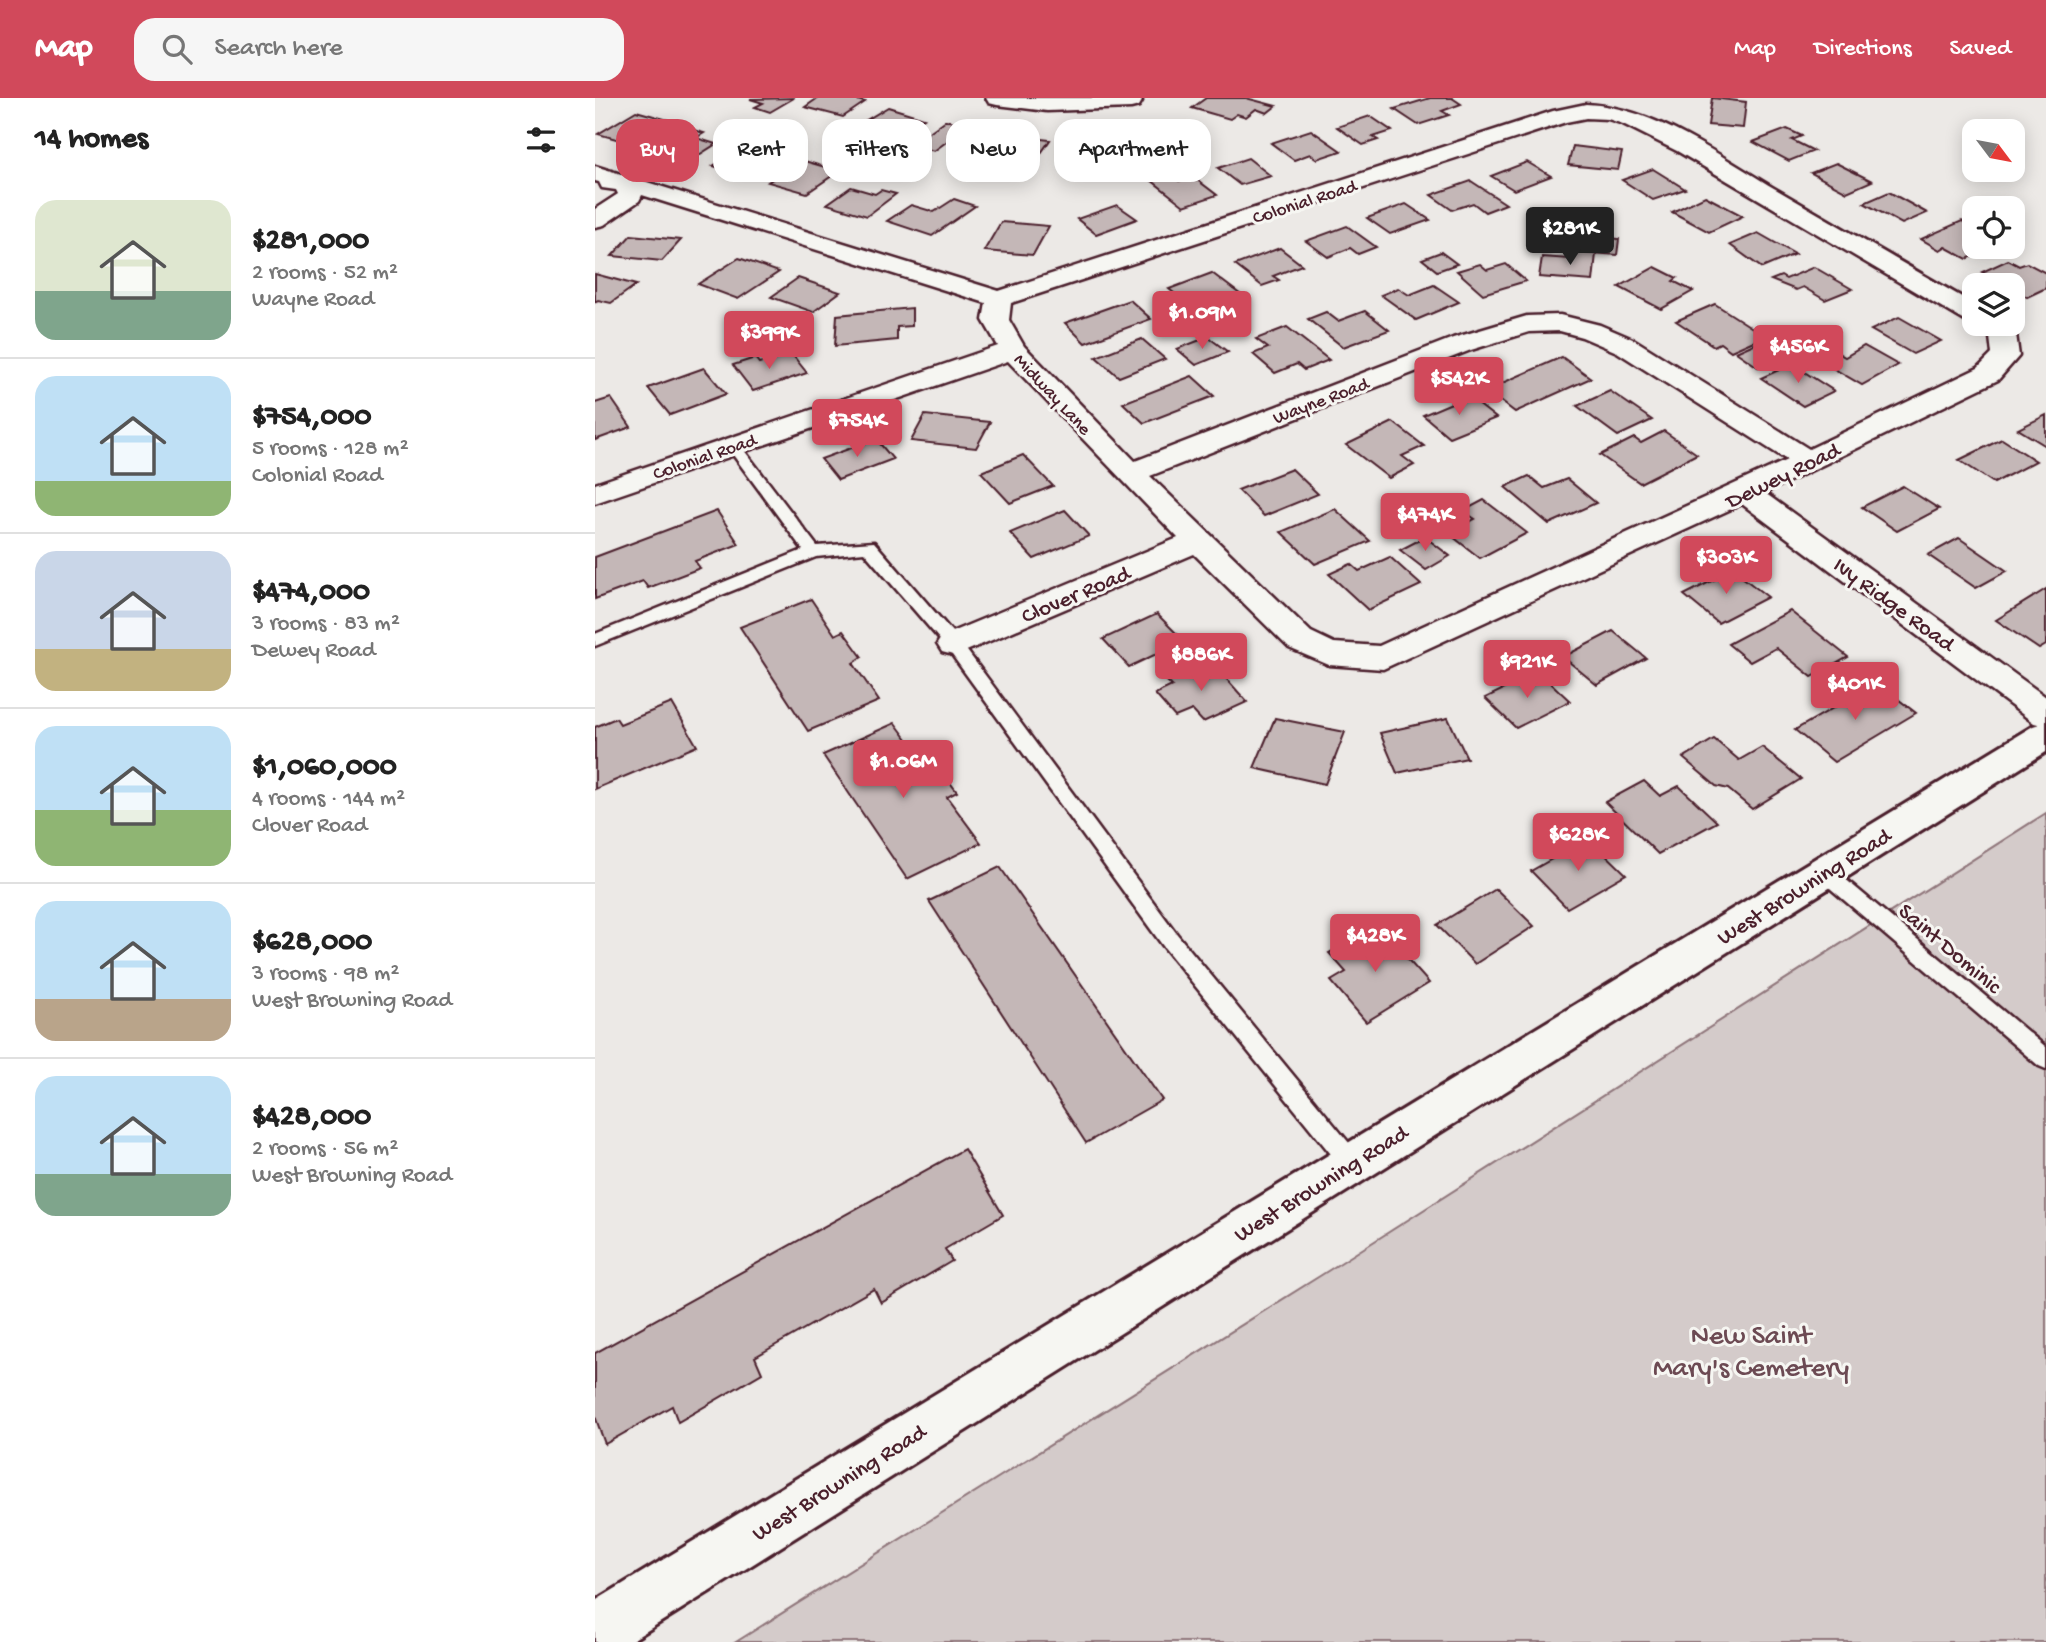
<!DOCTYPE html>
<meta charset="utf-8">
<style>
:root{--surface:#fff;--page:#f6f6f6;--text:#222;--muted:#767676;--line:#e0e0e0;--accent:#d1495b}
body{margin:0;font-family:"Gochi Hand",sans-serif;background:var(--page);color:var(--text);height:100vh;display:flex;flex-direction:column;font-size:26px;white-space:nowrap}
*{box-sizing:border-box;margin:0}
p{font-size:23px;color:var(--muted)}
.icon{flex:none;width:38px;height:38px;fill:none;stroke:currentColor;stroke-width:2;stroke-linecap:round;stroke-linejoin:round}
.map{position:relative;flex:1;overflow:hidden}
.panel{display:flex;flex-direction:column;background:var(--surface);width:595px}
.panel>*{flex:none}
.hud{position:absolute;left:21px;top:21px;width:665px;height:63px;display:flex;gap:14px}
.needle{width:46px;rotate:122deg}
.buttons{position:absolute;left:1367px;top:21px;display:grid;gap:14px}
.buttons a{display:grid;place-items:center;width:63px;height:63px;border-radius:14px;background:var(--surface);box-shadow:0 4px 18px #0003;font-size:35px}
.price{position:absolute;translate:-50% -60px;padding:0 16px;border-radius:7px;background:var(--accent);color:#fff;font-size:23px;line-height:46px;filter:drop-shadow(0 2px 4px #0008)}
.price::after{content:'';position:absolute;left:50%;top:42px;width:21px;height:16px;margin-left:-10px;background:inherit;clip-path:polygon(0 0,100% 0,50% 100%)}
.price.selected{background:#222;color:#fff}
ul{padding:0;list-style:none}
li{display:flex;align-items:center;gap:21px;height:175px;padding:0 35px}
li+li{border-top:2px solid var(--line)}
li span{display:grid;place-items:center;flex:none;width:196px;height:140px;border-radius:21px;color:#555}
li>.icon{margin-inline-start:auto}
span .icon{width:84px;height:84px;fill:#fffc;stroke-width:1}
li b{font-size:30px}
h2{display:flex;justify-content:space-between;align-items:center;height:84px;padding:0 35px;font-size:30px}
.tag{padding:0 24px;border-radius:21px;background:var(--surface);box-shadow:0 4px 18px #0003;font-size:24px;line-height:63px}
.tag.selected{background:var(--accent);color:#fff}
header{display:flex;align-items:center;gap:42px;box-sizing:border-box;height:98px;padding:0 35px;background:var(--accent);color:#fff}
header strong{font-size:33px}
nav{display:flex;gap:38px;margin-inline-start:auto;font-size:24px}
.search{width:490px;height:63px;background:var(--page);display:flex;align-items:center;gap:18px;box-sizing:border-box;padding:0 24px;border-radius:21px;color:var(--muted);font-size:26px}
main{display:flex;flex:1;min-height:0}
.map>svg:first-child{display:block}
.green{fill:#d4cbca;stroke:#8f757a;stroke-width:2}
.building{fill:#c4b7b7;stroke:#4a1f2b;stroke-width:2}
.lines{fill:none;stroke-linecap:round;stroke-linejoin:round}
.service-casing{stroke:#4a1f2b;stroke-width:5}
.minor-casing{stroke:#4a1f2b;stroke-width:5}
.secondary-casing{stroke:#4a1f2b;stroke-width:6}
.service{fill:#f6f6f2;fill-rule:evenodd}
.minor{fill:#f6f6f2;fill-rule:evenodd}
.secondary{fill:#f6f6f2;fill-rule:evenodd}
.labels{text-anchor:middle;stroke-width:6;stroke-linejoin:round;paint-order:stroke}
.far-street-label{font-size:19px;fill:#4a1f2b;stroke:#f6f6f2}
.street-label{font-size:23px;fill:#4a1f2b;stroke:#f6f6f2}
.near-park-label{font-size:28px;fill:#6c4a53;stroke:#f6f6f2}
</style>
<header>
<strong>Map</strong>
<div class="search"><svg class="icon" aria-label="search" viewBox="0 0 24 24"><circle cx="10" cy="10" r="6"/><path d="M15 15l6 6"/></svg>Search here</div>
<nav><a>Map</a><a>Directions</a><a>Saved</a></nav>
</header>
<main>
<section class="panel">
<h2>14 homes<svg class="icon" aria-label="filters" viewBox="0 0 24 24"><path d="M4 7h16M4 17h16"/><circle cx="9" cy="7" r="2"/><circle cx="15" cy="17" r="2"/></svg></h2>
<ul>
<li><span style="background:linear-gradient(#dfe7d0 65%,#7fa58c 0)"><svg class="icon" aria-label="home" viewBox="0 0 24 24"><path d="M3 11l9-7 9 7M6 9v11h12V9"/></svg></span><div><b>$281,000</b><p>2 rooms · 52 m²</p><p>Wayne Road</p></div></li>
<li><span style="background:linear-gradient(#bfe0f5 75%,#8fb573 0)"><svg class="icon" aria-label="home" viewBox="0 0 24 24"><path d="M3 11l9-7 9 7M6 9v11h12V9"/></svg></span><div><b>$754,000</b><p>5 rooms · 128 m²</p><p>Colonial Road</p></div></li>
<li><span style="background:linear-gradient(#c9d6e8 70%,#c2b280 0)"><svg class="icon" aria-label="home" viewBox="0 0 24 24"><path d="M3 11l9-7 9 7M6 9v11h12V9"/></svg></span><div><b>$474,000</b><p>3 rooms · 83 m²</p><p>Dewey Road</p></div></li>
<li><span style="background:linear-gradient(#bfe0f5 60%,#8fb573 0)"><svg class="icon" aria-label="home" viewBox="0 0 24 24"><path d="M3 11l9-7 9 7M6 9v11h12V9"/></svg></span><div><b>$1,060,000</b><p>4 rooms · 144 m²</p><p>Clover Road</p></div></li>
<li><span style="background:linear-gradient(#bfe0f5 70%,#b9a48a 0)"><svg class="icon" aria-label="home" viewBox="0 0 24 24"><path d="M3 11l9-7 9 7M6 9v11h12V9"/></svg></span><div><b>$628,000</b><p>3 rooms · 98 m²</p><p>West Browning Road</p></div></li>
<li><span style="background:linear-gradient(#bfe0f5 70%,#7fa58c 0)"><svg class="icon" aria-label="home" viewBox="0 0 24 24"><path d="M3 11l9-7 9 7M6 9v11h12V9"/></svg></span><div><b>$428,000</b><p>2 rooms · 56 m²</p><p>West Browning Road</p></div></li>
</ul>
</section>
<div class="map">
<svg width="1451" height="1544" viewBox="0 0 1451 1544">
<rect width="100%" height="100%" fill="#ece9e6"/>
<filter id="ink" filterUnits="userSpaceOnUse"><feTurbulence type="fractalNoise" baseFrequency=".0143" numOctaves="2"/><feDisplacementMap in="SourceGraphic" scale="14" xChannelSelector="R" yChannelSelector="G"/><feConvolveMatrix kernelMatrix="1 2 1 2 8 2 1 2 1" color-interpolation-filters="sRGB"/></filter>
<g filter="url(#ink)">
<polygon class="green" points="1451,715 1451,1544 141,1544 728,1176"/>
<g class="building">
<polygon points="199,0 175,14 160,9 168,5 155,1"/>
<polygon points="223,0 254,0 270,4 248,19 210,9"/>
<polygon points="611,0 651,0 681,8 672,15 661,11 651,19 642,16 635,21 597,10"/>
<polygon points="835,0 857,0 866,6 847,13 854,17 823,27 799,11"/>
<polygon points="1117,0 1151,4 1148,30 1113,27"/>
<polygon points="293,9 329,20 307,34 270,23"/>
<polygon points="41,13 77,23 39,46 3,36"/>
<polygon points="775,18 797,33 778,39 783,42 768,47 742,29"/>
<polygon points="351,22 373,28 339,53 310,45 327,33 333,35"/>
<polygon points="92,30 109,35 101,40 121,46 96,62 58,50"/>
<polygon points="1192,31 1207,38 1197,42 1219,53 1194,63 1158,44"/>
<polygon points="716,32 746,53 722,61 715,56 699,62 676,45"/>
<polygon points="509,35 538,37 525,61 495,58"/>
<polygon points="410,37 455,42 444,58 398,54"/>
<polygon points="978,48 1027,54 1023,72 973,67"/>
<polygon points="149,49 185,60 154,79 118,68"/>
<polygon points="653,60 676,78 645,87 623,70"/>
<polygon points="206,62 244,73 212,95 173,84"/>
<polygon points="932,64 956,78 919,92 896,78"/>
<polygon points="1241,65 1277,83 1252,94 1216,75"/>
<polygon points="1058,71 1090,91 1058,102 1027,82"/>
<polygon points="574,76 584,83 597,78 622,97 589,108 556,82"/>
<polygon points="876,83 911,106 890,114 878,105 857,112 836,97"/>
<polygon points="256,89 280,96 286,92 301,96 272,118 232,106"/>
<polygon points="1294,94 1332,115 1307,126 1269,105"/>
<polygon points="1110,98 1148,118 1114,134 1077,114"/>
<polygon points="359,101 380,108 337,138 292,123 316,107 339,114"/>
<polygon points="811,106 835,122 795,136 772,120"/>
<polygon points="522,107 542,121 501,136 482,121"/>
<polygon points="1367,123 1379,130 1379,149 1399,149 1372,161 1350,149 1345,152 1326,141"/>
<polygon points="406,124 454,128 438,157 389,153"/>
<polygon points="752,128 781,149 763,156 755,150 733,159 711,143"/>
<polygon points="1163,135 1200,156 1167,170 1135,147"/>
<polygon points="36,137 86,142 67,163 17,158"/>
<polygon points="1000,138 1024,141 1022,157 998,155"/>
<polygon points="685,150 707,167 678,178 684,182 667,188 640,167"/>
<polygon points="846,154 862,166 842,173 827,161"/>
<polygon points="976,154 1001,156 998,183 944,179 947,159 975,161"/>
<polygon points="144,160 184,174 143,201 103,186"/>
<polygon points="1413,162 1424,168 1432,165 1451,175 1451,190 1432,199 1418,191 1418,187 1411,187 1387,174"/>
<polygon points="885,166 892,172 911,166 931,183 888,196 862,173"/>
<polygon points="1060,169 1082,180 1078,183 1098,193 1066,211 1024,189"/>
<polygon points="1219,169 1257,191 1230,202 1208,189 1201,192 1176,182 1186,178 1191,181"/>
<polygon points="617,175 646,197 624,205 616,199 594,207 574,191"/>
<polygon points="0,176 41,187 16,205 3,202 0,204"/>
<polygon points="203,180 245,194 218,214 176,199"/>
<polygon points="839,187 864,204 821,222 786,197 803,190 814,197"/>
<polygon points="535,202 556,221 490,245 470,225"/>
<polygon points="1120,206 1170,238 1136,253 1125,245 1119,248 1081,223"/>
<polygon points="317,210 317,228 302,229 302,242 240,248 242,217"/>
<polygon points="770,213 794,232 748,249 713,221 731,214 743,223"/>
<polygon points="1304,219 1346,243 1318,256 1276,232"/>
<polygon points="692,229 734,262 709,272 702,266 680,275 658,256 673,250 661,241"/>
<polygon points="613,239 633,254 601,267 582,251"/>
<polygon points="547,241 570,261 524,279 501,259"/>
<polygon points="1170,241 1192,255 1163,269 1141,254"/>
<polygon points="1228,246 1250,259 1269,248 1303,267 1267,287 1212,255"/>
<polygon points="196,255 212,275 158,293 138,267 160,260 164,265"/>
<polygon points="967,259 996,280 920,314 891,292"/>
<polygon points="1197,266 1239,293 1208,308 1166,280"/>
<polygon points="109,270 131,296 75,317 53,290"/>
<polygon points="597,278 619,298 549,325 528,305"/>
<polygon points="1015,293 1057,322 1023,338 982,308"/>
<polygon points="873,298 901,320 854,339 828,317"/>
<polygon points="16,300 36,329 0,342 0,305"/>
<polygon points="330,317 395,324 381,350 316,343"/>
<polygon points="1451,317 1451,348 1423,331"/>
<polygon points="798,324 829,348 807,358 819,367 794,380 751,347"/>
<polygon points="1069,333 1102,356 1045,385 1005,357 1039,340 1046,345"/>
<polygon points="281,341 298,361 243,382 226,361"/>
<polygon points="1407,341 1441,363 1399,385 1364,362"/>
<polygon points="428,357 458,388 415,405 386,374"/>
<polygon points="697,371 723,396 669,418 643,392"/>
<polygon points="934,378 949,390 972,381 1001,405 954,426 910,389"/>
<polygon points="1308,388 1344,411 1302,433 1267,409"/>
<polygon points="889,402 932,435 885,460 853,435 880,421 868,413"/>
<polygon points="740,411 775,443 720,466 686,434"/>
<polygon points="470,412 494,438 439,461 415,435"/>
<polygon points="122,413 144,446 100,463 105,470 53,490 48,483 0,501 0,459"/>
<polygon points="830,439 855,458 831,472 805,452"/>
<polygon points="1364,440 1412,473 1381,490 1333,457"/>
<polygon points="795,459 826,487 773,512 734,476 756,466 764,473"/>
<polygon points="1138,472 1173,499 1123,525 1089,497"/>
<polygon points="1451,491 1451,547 1444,551 1401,522"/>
<polygon points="216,501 240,537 248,533 267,559 258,565 284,603 213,633 145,529"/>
<polygon points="1195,513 1253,559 1217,579 1181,550 1155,564 1133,546"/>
<polygon points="562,516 589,543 534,569 508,541"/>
<polygon points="1018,533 1051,560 1002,587 968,559"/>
<polygon points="615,562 652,604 608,624 597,612 580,619 560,596 577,588 571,582"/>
<polygon points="944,574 975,603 921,630 890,600"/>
<polygon points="1282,585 1321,615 1239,664 1200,632"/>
<polygon points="77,605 102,648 0,691 0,629 21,620 25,626"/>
<polygon points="680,620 750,634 730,686 659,670"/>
<polygon points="853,620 872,660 802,675 785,635"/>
<polygon points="300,625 333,669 341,666 362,694 352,699 386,745 312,781 228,657"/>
<polygon points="1119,641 1144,662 1167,649 1206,681 1157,711 1133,691 1121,688 1088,660"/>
<polygon points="1049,683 1065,698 1084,688 1122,724 1063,756 1010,704"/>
<polygon points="994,740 1031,776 972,810 936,773"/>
<polygon points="405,769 567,1002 491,1045 334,803"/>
<polygon points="901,791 939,828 880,866 842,827"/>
<polygon points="782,827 834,885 771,924 736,883 751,874 734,855"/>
<polygon points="369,1051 408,1117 350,1151 357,1163 286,1205 279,1191 160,1259 167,1275 83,1324 77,1308 10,1346 0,1318 0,1255"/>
</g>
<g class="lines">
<g class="service-casing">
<g id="service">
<polygon points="137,342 142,343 222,448 279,444 364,542 582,836 764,1057 767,1064 764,1071 756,1074 748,1071 568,848 352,550 269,454 221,459 0,548 0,536 208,452 130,346"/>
<polygon points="1229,767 1236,769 1451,949 1451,971 1444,968 1222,779 1219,774 1222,769"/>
</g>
</g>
<g class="minor-casing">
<g id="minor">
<polygon points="391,0 545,0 547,3 544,8 536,10 452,13 402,7 394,5"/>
<path d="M991 6C1061 9 1125 59 1184 93 1249 131 1314 169 1379 206V225L1370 223 1082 53 1028 26 1013 21 991 20 971 24 416 205 414 222 429 248 540 363 858 240 932 218 965 217 1005 227 1040 242 1214 351 1383 270 1397 256 1395 239 1379 226H1410L1421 236 1424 258 1403 282 1170 395 1451 599V628L1439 625 1147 406 788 571 734 567 694 550 599 456 369 554 358 557 347 554 342 546 347 538 583 440 413 263 0 405V386L403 248 388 222 391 205 47 97 44 103 9 127 0 129V111L23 96 21 92 7 90 4 84 0 83V68L404 193 958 13ZM965 233 987 239 1022 254 1192 362 784 548 739 545 716 534 555 378 876 252 934 234Z"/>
</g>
</g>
<g class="secondary-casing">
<polygon id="secondary" points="1451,624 1451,654 34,1544 0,1544 0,1503 1438,628"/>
</g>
<use href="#service" class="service"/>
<use href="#minor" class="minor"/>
<use href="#secondary" class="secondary"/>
</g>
</g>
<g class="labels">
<g class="far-street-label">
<text transform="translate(709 102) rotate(-18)" y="7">Colonial Road</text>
<text transform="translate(459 295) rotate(47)" y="7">Midway Lane</text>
<text transform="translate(725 301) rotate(-21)" y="7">Wayne Road</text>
<text transform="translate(109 357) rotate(-19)" y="7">Colonial Road</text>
</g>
<g class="street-label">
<text transform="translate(1187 376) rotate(-26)" y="8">Dewey Road</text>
<text transform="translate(480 495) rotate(-23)" y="8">Clover Road</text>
<text transform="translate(1300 505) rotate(36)" y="8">Ivy Ridge Road</text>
<text transform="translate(1208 787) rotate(-32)" y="8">West Browning Road</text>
<text transform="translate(1356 849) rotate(40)" y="8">Saint Dominic</text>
<text transform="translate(725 1084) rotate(-32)" y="8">West Browning Road</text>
<text transform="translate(243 1383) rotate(-32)" y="8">West Browning Road</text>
</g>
<g class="near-park-label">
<text x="1156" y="1245">New Saint<tspan x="1156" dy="32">Mary's Cemetery</tspan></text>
</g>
</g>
</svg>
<div class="buttons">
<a><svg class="needle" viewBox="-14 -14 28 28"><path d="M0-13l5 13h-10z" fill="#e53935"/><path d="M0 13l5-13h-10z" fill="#767676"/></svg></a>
<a><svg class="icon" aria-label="locate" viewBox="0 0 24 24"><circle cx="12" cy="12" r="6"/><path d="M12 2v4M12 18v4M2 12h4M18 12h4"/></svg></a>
<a><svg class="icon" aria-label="layers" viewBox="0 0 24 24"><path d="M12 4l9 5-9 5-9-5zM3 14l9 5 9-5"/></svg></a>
</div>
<b class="price selected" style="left:975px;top:169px">$281K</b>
<b class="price" style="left:607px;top:253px">$1.09M</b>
<b class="price" style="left:174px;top:273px">$399K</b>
<b class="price" style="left:1203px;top:287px">$456K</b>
<b class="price" style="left:864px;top:319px">$542K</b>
<b class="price" style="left:262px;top:361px">$754K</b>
<b class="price" style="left:830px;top:455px">$474K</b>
<b class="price" style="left:1131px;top:498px">$303K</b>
<b class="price" style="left:606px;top:595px">$886K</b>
<b class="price" style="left:932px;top:602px">$921K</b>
<b class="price" style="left:1260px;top:624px">$401K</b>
<b class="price" style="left:308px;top:702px">$1.06M</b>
<b class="price" style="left:983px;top:775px">$628K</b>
<b class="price" style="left:780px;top:876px">$428K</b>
<div class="hud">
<a class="tag selected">Buy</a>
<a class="tag">Rent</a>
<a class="tag">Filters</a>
<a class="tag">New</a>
<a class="tag">Apartment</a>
</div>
</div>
</main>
